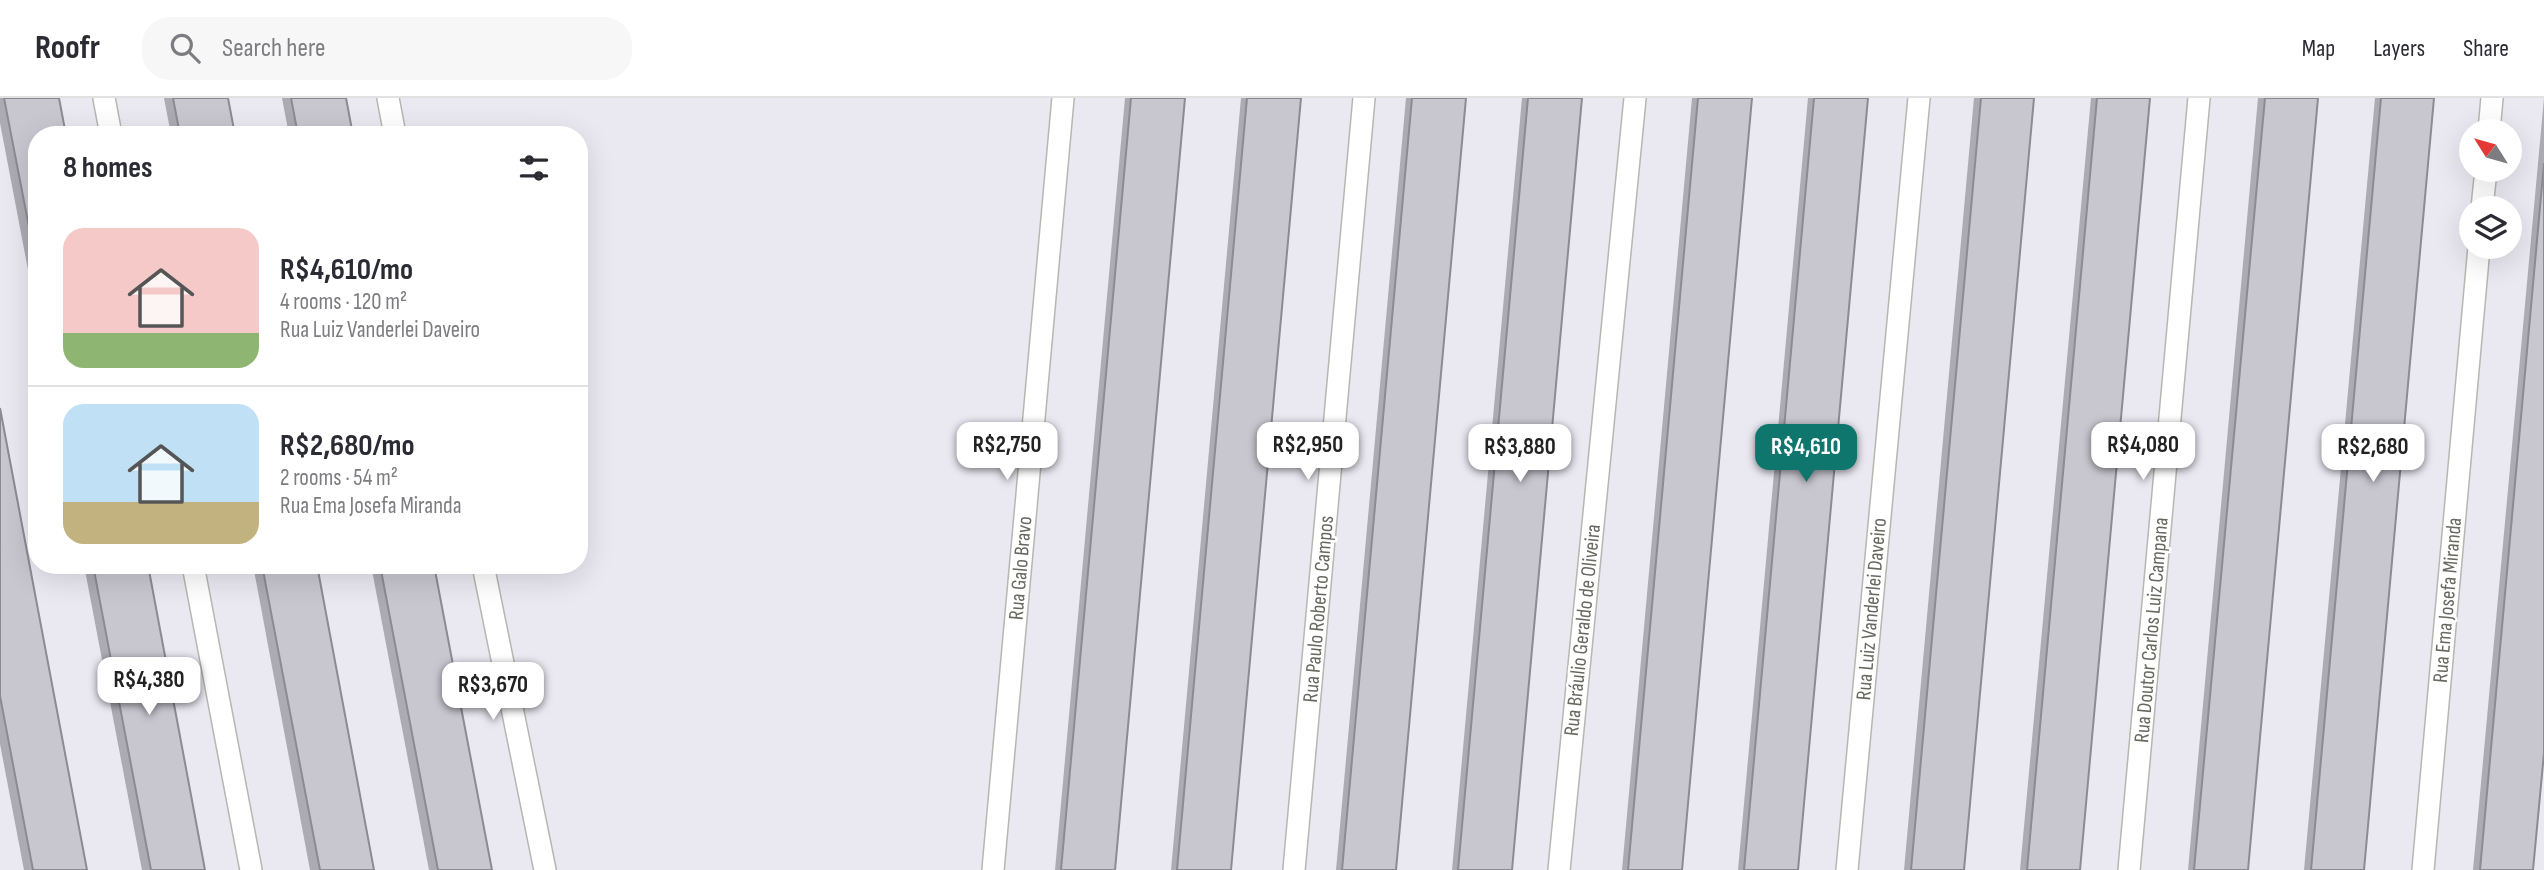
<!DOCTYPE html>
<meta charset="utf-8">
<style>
:root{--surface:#fff;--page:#f7f7f7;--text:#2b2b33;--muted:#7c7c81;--line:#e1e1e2;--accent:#0f766e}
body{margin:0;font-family:"Sofia Sans Condensed",sans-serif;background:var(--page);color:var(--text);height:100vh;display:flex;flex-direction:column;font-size:26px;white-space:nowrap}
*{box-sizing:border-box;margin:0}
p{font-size:23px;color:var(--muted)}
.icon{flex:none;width:38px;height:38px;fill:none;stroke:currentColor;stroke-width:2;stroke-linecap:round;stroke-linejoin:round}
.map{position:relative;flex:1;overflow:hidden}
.side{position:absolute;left:28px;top:28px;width:560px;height:448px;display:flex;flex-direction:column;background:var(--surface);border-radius:28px;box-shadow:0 7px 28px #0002}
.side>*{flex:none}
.needle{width:46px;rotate:307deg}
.fabs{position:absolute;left:2459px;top:21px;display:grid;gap:14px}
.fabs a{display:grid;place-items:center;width:63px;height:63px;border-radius:50%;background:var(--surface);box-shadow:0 7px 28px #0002;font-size:35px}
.price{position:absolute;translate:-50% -60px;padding:0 16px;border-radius:14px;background:#fff;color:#222;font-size:23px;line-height:46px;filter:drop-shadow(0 2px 4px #0008)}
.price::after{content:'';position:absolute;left:50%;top:42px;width:21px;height:16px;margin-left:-10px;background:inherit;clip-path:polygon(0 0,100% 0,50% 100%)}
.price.current{background:var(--accent);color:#fff}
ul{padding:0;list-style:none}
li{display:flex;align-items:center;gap:21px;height:175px;padding:0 35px}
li+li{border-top:2px solid var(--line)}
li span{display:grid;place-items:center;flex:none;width:196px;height:140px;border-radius:21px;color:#555}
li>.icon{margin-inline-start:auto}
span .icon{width:84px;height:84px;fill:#fffc;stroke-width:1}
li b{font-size:30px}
h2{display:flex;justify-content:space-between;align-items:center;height:84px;padding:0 35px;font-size:30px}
header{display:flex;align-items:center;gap:42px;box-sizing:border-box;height:98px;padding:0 35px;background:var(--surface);border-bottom:2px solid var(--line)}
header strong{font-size:33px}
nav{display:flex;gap:38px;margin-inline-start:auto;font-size:24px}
.search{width:490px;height:63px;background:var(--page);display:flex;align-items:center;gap:18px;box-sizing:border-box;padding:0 24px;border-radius:28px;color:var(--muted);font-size:26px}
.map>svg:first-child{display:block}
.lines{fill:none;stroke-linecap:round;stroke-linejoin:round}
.street-casing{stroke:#b6b7b0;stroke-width:24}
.street{stroke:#fff;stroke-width:21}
.wall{fill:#acaab2}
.building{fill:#c8c6cf;stroke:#8c8b91;stroke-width:2}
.labels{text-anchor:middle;stroke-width:5;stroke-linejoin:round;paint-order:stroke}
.street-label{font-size:21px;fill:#67685f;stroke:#fff}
</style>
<header>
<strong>Roofr</strong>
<div class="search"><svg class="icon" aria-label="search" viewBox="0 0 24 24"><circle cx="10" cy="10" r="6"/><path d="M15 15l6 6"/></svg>Search here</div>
<nav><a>Map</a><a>Layers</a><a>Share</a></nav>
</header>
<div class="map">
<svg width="2544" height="772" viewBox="0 0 2544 772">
<rect width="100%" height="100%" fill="#eae8f1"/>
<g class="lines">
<g class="street-casing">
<g id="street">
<polyline points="104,0 111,37"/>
<polyline points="388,0 395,37"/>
<polyline points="2489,33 2492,0"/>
<polyline points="2482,110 2486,72"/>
<polyline points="193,467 251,772"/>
<polyline points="483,467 545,772"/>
<polyline points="993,772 1063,0"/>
<polyline points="1294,772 1364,0"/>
<polyline points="1559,772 1635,0"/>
<polyline points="1847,772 1919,0"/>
<polyline points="2129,772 2199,0"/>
<polyline points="2423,772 2479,149"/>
</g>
</g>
<use href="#street" class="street"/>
</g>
<g class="wall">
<polygon points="0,0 59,0 37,37 37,219 0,25"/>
<polygon points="164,0 228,0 235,37 171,37"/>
<polygon points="282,0 346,0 353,37 289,37"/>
<polygon points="1125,0 1185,0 1115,772 1055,772"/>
<polygon points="1241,0 1301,0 1231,772 1171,772"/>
<polygon points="1406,0 1466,0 1396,772 1336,772"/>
<polygon points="1522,0 1582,0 1512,772 1452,772"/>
<polygon points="1692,0 1752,0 1682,772 1622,772"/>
<polygon points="1808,0 1868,0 1798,772 1738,772"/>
<polygon points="1974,0 2034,0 1964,772 1904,772"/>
<polygon points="2091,0 2150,0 2080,772 2020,772"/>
<polygon points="2258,0 2318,0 2248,772 2188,772"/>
<polygon points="2375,0 2434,0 2364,772 2304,772"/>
<polygon points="2544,0 2544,655 2533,772 2473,772"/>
<polygon points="0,310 87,772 24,772 0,646"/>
<polygon points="84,467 148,467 205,772 142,772"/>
<polygon points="253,467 317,467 374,772 310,772"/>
<polygon points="371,467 434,467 492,772 429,772"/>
</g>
<g class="building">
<polygon points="4,0 59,0 66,37 37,37 37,170"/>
<polygon points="173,0 228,0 235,37 180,37"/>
<polygon points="291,0 346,0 353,37 298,37"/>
<polygon points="1131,0 1185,0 1115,772 1061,772"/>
<polygon points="1247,0 1301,0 1231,772 1177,772"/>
<polygon points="1412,0 1466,0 1396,772 1342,772"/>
<polygon points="1528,0 1582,0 1512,772 1458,772"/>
<polygon points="1698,0 1752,0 1682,772 1628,772"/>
<polygon points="1814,0 1868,0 1798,772 1744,772"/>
<polygon points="1981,0 2034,0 1964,772 1911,772"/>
<polygon points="2097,0 2150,0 2080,772 2027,772"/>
<polygon points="2265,0 2318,0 2248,772 2194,772"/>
<polygon points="2381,0 2434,0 2364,772 2311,772"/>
<polygon points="2544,65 2544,655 2533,772 2480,772"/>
<polygon points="0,310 87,772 33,772 0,598"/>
<polygon points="93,467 148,467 205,772 151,772"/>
<polygon points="262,467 317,467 374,772 320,772"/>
<polygon points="380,467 434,467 492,772 438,772"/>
</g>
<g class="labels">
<g class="street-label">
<text transform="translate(1020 470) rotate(-85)" y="7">Rua Galo Bravo</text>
<text transform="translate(2447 502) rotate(-85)" y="7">Rua Ema Josefa Miranda</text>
<text transform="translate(1318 511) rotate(-85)" y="7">Rua Paulo Roberto Campos</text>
<text transform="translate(1871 511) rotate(-85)" y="7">Rua Luiz Vanderlei Daveiro</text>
<text transform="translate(1582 532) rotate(-84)" y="7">Rua Bráulio Geraldo de Oliveira</text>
<text transform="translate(2151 532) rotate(-85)" y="7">Rua Doutor Carlos Luiz Campana</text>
</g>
</g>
</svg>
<div class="fabs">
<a><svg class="needle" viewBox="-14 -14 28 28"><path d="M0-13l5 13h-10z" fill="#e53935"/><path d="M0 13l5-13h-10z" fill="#7c7c81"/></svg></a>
<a><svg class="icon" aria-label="layers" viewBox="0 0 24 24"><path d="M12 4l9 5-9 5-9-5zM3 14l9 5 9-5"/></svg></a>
</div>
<b class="price" style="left:1007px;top:384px">R$2,750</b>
<b class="price" style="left:1308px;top:384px">R$2,950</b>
<b class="price" style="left:2143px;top:384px">R$4,080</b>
<b class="price" style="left:1520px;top:386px">R$3,880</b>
<b class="price current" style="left:1806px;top:386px">R$4,610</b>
<b class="price" style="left:2373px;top:386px">R$2,680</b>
<b class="price" style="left:149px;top:619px">R$4,380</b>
<b class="price" style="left:493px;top:624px">R$3,670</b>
<section class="side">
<h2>8 homes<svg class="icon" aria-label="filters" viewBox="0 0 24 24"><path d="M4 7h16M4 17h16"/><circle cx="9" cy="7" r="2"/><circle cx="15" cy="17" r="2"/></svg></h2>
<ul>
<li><span style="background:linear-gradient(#f6c9c9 75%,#8fb573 0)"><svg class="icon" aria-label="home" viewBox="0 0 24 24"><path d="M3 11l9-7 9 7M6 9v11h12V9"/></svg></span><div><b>R$4,610/mo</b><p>4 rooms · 120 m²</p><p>Rua Luiz Vanderlei Daveiro</p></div></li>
<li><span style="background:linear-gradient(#bfe0f5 70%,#c2b280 0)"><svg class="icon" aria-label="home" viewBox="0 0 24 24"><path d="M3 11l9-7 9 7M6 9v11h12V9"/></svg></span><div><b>R$2,680/mo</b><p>2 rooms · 54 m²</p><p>Rua Ema Josefa Miranda</p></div></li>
</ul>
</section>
</div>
